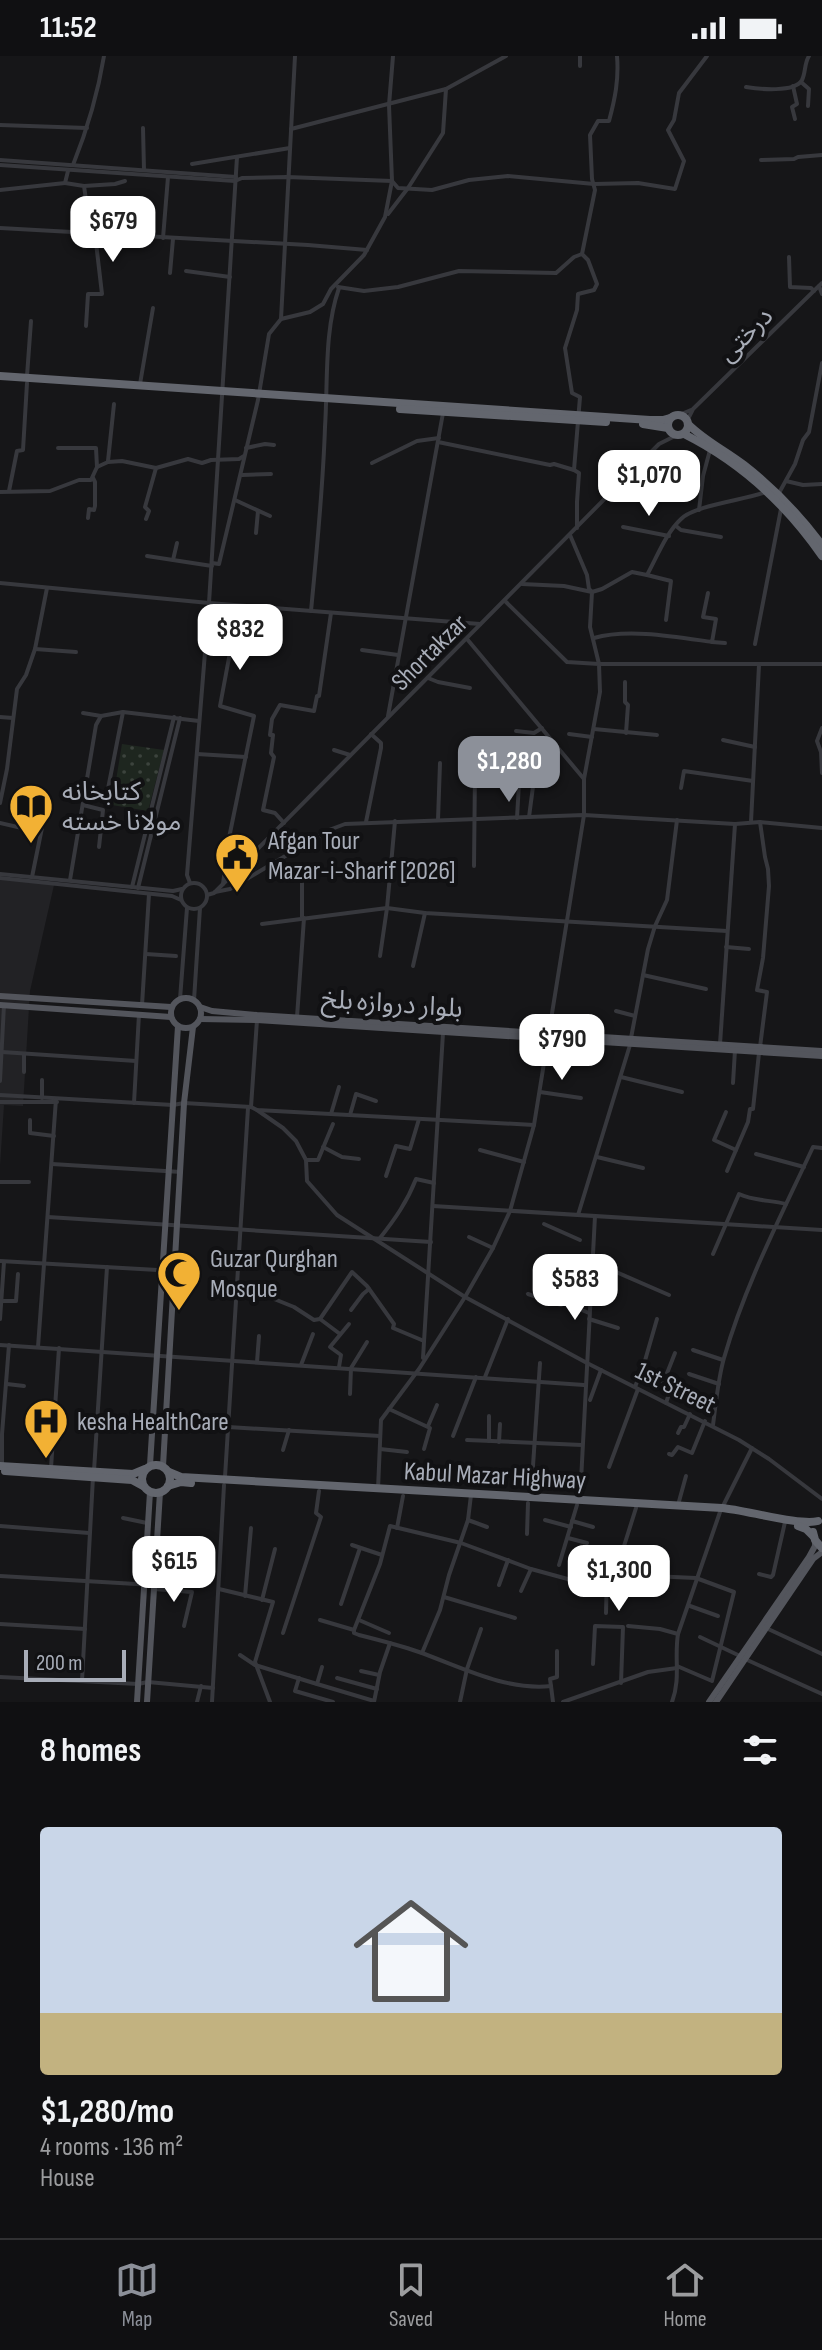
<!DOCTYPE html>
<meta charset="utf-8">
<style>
:root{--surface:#101012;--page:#19191b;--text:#f1f3f6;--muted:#9c9d9f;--line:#303032;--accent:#8c9099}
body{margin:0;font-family:"Sofia Sans Condensed","Noto Sans Arabic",sans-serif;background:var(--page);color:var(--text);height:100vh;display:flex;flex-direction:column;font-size:30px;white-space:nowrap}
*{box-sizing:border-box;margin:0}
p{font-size:26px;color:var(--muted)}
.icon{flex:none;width:44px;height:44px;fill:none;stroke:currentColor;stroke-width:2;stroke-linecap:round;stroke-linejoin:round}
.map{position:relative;height:1646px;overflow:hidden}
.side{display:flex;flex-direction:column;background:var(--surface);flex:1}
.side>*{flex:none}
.scale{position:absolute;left:24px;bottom:20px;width:102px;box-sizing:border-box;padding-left:8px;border:4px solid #a8adb8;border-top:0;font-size:22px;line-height:28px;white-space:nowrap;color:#a8adb8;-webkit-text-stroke:6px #111113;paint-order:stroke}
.price{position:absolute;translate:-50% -68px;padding:0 18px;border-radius:16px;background:#fff;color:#222;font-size:26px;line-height:52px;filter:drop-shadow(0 2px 4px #0008)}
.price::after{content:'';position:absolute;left:50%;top:48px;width:24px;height:18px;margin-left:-12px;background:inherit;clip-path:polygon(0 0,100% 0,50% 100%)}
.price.on{background:var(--accent);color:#fff}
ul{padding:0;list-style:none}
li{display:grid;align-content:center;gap:16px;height:424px;padding:0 40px}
li span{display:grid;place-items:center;height:248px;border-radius:8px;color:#555}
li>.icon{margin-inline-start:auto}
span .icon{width:144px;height:144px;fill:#fffc;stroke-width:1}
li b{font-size:34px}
h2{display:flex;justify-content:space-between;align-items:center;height:96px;padding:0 40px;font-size:34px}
.status{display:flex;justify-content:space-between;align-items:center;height:56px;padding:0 40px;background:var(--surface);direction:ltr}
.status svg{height:22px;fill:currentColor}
.dock{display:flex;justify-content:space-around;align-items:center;height:112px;border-top:2px solid var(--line);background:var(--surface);font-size:22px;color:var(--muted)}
.dock a{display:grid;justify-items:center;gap:4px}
.dock .on{color:var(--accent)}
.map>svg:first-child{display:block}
.built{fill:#222225}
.park{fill:url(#park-dots)}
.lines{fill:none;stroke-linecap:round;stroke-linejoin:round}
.minor{stroke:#37383d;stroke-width:4}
.major{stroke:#53555c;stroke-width:6}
.highway{stroke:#63666e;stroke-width:8}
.labels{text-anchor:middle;stroke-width:8;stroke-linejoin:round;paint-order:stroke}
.street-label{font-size:26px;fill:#a8adb8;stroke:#111113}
.poi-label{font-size:26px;fill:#a8adb8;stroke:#111113;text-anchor:start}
</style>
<div class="status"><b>11:52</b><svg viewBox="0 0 49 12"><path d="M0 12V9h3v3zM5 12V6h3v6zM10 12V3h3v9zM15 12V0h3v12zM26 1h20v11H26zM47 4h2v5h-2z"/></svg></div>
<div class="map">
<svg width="822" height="1646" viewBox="0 0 822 1646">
<defs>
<pattern id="park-dots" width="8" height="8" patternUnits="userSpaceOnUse" patternTransform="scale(2)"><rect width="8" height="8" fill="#1e261f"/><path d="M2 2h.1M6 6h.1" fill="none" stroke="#3c433d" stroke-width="1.8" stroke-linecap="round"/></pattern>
</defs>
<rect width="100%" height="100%" fill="#161618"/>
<polygon class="built" points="0,823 54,829 30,935 23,1050 4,1049 0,1110"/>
<polygon class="park" points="122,688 164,694 148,755 112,749"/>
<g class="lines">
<g class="minor">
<polyline points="580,10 580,0"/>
<polyline points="801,26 809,33 808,50"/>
<polyline points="793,30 797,48 792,51 795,63"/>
<path d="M746 31C758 33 795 37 802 24 806 16 804 8 809 0"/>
<polyline points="0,69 87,72"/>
<polyline points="143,72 144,114"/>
<polyline points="291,73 446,33 506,0"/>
<polyline points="0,104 236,121"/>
<polyline points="761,104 794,103 798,101 822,99"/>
<polyline points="192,108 290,92"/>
<polyline points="0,109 235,125 242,122 287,121 392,125 398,132 432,134 469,124 508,120 594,128 638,127 675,133 684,105 668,74 674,64 679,37 707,0"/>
<path d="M73 109C87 74 98 37 104 0"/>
<polyline points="65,127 84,130 91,178"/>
<polyline points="84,130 115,128 125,125"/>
<polyline points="0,134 65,127 68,115"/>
<polyline points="388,158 408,132 443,77 446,33"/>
<polyline points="0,172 308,189 367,194"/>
<polyline points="163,182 168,121"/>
<polyline points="789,201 790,231 811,232 814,235"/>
<polyline points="186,215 230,221"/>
<polyline points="170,217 173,183"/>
<polyline points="819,230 822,238"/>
<polyline points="338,231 364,235 398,231 459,215 556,217 574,201 582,198"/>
<polyline points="281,263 295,0"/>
<polyline points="86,270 88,238 102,238 95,178"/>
<polyline points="27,320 31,265"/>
<polyline points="140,328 153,252"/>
<polyline points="679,359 691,354"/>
<polyline points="687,365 693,353 822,227"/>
<polyline points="438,386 550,409 554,408 574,414"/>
<polyline points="58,392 96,392 97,411"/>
<polyline points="246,392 265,388 274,389"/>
<polyline points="108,405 114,348"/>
<polyline points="372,407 417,385 439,382"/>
<polyline points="641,407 679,417 676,434"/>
<polyline points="242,419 271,418"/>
<polyline points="786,425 803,429 822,428"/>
<polyline points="9,435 17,395 23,394 27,327"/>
<polyline points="0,436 50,435 79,424 91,424 97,411 108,406 122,405 156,412 188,403 202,407 211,404 239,403 244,400"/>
<polyline points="779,437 795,408 803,384 809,376 822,307"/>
<polyline points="235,444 270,460"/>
<polyline points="652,454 660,411"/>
<polyline points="699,454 703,420 710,394"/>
<polyline points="88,462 89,453 94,454 95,450 95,426 93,422"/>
<polyline points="146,463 149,455 145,451 156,412"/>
<polyline points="676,470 681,474 721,481"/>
<polyline points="623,471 669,480"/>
<path d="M577 472V446L579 417 574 414 580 341 572 337 565 292 577 254 578 238 594 234 597 228 588 204 582 198 595 134 592 123 590 79 598 65H609C615 43 619 23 617 0"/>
<polyline points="256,477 258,455"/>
<polyline points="570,479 587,519 589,533 592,536 590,571 599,608 822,608"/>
<polyline points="147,500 212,510"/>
<polyline points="173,504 177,487"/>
<polyline points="212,507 219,508 258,344 269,278 281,263 310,256 323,248 331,233 364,199 385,161 392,125 389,49 393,0"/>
<polyline points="647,519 671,525 666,564"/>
<polyline points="0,527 209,547 480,568"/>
<path d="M522 528 564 530 592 536 602 533 632 516 647 519C657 501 666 477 681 463 695 449 745 444 766 436"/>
<polyline points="505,545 567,606 599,608 600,636 584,723"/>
<path d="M311 555C317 493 323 433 325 371 328 326 324 275 339 232"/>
<path d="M594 582C628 572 677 581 712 586L716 563 703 561 708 537"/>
<polyline points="712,586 725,587"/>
<polyline points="206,587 231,591 220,650 254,660 229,782 223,828"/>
<polyline points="755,588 781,453"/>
<polyline points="35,593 76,596"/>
<polyline points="362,594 398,599"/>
<polyline points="428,622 438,626 470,632"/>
<polyline points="625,626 625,646 628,649 626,677"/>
<polyline points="83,657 101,660 123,656 199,665"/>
<polyline points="388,660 443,357"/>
<polyline points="0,661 13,662"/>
<polyline points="822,672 817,685 821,696 822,717"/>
<polyline points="594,673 657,679"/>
<polyline points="516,675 534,677 542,672"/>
<polyline points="569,678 592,681"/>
<polyline points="723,684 755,691"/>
<polyline points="334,694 350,699"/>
<polyline points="197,698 246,701"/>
<polyline points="681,732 684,715 753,725"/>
<polyline points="106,743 123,656"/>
<polyline points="0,747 7,713 17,633 26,619 35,593 47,532"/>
<polyline points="83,749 103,754 99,791"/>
<polyline points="529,761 534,723"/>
<polyline points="517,762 519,727"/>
<polyline points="438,764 440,707"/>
<polyline points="366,766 381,692 381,687 371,678"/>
<polyline points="751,766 759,609"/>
<polyline points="0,767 39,776"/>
<polyline points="284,767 275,757 263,754 274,701 271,697 273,679 270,679 272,663 280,649 314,655 317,640 319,640 331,557"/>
<polyline points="474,810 475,714"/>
<polyline points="0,818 173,835 182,833"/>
<polyline points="302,819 302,861"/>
<polyline points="32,821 46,752"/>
<polyline points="0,822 172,840 181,844"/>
<polyline points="70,824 96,669 101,660"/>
<circle cx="194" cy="840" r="13"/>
<polyline points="190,827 187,819 209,547 237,101"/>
<polyline points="132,831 174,661"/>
<polyline points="138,832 180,662"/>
<polyline points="215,836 230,833 329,774 345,768 584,759 735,768 760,766 822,772"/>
<polyline points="207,839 214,837 223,828 659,388 677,379"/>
<polyline points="262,868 387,852 425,857 727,875"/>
<polyline points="726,891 749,893"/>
<polyline points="146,898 176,900"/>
<polyline points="380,900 387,852 395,765"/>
<polyline points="413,910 425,857"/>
<polyline points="643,919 706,933"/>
<polyline points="180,943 187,852"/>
<polyline points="194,944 200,852"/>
<polyline points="142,949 149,838"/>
<polyline points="616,955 635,960"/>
<polyline points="297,961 304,862"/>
<polyline points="631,982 648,893 655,870 667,844 677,764"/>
<polyline points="720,988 735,768"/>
<polyline points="760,991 767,936 757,934 763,902 769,830 768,813 765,801 760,766"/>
<polyline points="2,996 136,1005"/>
<polyline points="24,1016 24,998"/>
<polyline points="621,1021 682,1036"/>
<polyline points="0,1025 4,949"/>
<polyline points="733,1027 735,994"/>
<polyline points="540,1036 581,1042"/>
<polyline points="0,1039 173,1049 184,1047 251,1051 257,1054 534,1069"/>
<polyline points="42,1042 42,1024"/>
<polyline points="0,1046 57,1046"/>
<polyline points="134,1047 139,958"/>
<polyline points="251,1051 257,964"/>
<polyline points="257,1054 283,1072 296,1085 306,1104 307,1125 337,1159 465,1241 587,1307 739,1384 769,1403 822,1443"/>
<polyline points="726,1056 714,1084 736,1094"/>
<polyline points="331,1058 339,1031"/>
<polyline points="350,1059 356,1038 376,1045"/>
<polyline points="30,1064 30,1077 54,1080"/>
<polyline points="323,1091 342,1101 359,1103"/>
<polyline points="480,1094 524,1106"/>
<polyline points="756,1098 804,1111"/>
<polyline points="597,1101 643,1112"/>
<polyline points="306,1104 318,1104 333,1068"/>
<polyline points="52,1108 181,1116"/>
<polyline points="727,1115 748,1066 750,1053 753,1053 759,997"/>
<polyline points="386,1120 396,1090 410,1093 419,1063"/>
<polyline points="0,1126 29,1126"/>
<polyline points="433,1150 822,1174"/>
<polyline points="578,1159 630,989"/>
<polyline points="48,1161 431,1186"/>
<polyline points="544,1168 580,1184"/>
<polyline points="469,1181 493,1192"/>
<path d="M380 1182C395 1163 407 1146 416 1123L434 1127"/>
<path d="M713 1198 739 1138C754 1145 770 1144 786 1148"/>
<polyline points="0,1205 175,1215"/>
<polyline points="593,1206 669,1239"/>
<polyline points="237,1228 294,1251 314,1264 320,1263 352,1216 367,1230 394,1268 393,1272 424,1285"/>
<polyline points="528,1238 561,1249"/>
<polyline points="1,1245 16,1245 18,1218"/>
<polyline points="562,1246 589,1257"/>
<polyline points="351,1254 363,1238 369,1233"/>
<polyline points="0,1263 4,1206"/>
<polyline points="320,1263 340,1278"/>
<polyline points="589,1263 618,1272"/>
<polyline points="0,1289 584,1329"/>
<polyline points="38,1291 56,1043"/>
<polyline points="693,1294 723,1304"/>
<polyline points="423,1302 443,977"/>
<polyline points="257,1306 259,1280"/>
<polyline points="301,1309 313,1278"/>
<polyline points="339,1311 341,1299 330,1291 349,1268"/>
<polyline points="689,1318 719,1328"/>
<polyline points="485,1321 508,1263"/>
<polyline points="7,1328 24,1330"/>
<polyline points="635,1331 644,1308 657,1263"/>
<polyline points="350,1338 351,1312 367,1286"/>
<polyline points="590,1344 601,1314"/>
<polyline points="666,1347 670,1335 662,1330 675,1297"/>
<polyline points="389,1353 430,1372 424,1393"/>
<path d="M713 1369C716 1347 718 1323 724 1302 745 1229 781 1160 813 1091L822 1092"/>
<polyline points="428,1370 437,1349"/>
<polyline points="228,1371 380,1380"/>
<polyline points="678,1377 681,1371 684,1371 690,1358"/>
<polyline points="453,1380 476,1321"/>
<polyline points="467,1384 582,1389"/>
<polyline points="489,1385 489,1360"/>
<polyline points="499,1386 500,1368"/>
<polyline points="380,1393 407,1396"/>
<polyline points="283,1394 289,1374"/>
<polyline points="669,1398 672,1399 678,1391 692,1397 705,1365"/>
<polyline points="2,1410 2,1378 9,1289"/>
<polyline points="609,1411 638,1333"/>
<polyline points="51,1412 59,1292"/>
<polyline points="94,1415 107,1211"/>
<polyline points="225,1421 248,1052"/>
<polyline points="378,1433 381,1364 419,1313 465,1241 493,1192 510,1155 534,1069 584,759 584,723 467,583"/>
<polyline points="531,1439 540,1307"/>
<polyline points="580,1444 595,1160"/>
<polyline points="678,1449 686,1420"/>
<polyline points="723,1450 752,1392"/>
<polyline points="123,1462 147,1467"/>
<polyline points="468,1464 487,1471"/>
<polyline points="545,1464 571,1471"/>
<polyline points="572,1465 593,1471"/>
<polyline points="0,1470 89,1477"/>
<polyline points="397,1472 403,1440"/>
<polyline points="527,1478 528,1447"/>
<polyline points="568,1482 587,1487"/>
<polyline points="352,1489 382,1499"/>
<polyline points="559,1509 577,1449"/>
<polyline points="618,1509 636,1452"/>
<polyline points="759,1518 771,1521 773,1519 785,1466"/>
<polyline points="0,1520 153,1529"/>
<polyline points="499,1529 508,1504"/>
<polyline points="154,1533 192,1536 184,1570"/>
<polyline points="219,1533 273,1546 255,1606 270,1646"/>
<polyline points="521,1535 531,1513"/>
<polyline points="245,1540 251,1472"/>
<polyline points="444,1541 515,1562"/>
<polyline points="262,1544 275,1493"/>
<polyline points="341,1548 360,1492"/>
<polyline points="690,1550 718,1560"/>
<polyline points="606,1557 607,1518"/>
<path d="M320 1564 354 1574V1577L359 1579C379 1584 399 1589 419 1596 461 1611 506 1635 551 1630L553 1646"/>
<polyline points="359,1564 389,1577"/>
<polyline points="0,1568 85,1573"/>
<polyline points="628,1570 660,1573 678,1578"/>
<polyline points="766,1572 822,1598"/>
<polyline points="354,1574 380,1508 390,1470 461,1487 531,1513 575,1525 607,1518 696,1522 734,1536 712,1625 677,1610"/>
<polyline points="283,1577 321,1461 316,1457 319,1435"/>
<polyline points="700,1581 740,1600"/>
<polyline points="422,1597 440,1554 449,1519 468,1464 471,1439"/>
<polyline points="240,1599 255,1609 317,1628 322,1611"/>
<polyline points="745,1603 822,1638"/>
<polyline points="593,1608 595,1570 623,1571 621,1627"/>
<polyline points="361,1615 379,1619"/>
<polyline points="0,1621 138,1628 148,1626 213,1632"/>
<polyline points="299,1622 295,1635 333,1646"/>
<polyline points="337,1622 377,1633"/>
<polyline points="82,1625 93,1421"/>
<polyline points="317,1628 374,1645"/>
<polyline points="551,1630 550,1623 557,1621 557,1595"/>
<polyline points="197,1646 201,1630"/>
<polyline points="212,1646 224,1429"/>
<polyline points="374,1646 380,1616 390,1587"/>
<polyline points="460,1646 467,1613 481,1573"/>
<polyline points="563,1646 648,1616 677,1612"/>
<path d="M672 1646C681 1622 674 1602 678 1578L720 1456"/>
</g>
<g class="major">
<polyline points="0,940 171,951"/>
<circle cx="186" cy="957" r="15"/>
<polyline points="0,949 171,961"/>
<polyline points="200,951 212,955 257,959 822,995"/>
<polyline points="200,963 257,964 822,1000"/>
<polyline points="150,1409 178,970"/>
<polyline points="163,1410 184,1047 193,971"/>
<polyline points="137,1646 150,1436"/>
<polyline points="147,1646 160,1436"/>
<polyline points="709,1646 809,1501 815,1490 815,1484"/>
<polyline points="716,1646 813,1503 822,1496"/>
</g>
<g class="highway">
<polyline points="0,320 650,364 663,364 670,362"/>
<polyline points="400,353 606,366"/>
<circle cx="678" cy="369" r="10"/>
<polyline points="643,368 668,372"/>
<path d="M688 368C705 385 726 395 744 409 775 433 798 457 822 489"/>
<path d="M684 378C740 406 786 448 822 500"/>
<circle cx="156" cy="1423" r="14"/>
<polyline points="0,1410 133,1418 145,1413"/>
<polyline points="5,1415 132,1424 143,1430"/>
<path d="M169 1416 181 1421 722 1452C745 1454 801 1470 818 1465"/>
<polyline points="168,1430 181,1426 191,1427"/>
<polyline points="798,1470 806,1473 814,1481"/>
<polyline points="813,1476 815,1484 822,1492"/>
</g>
</g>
<defs>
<g id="library-pin" transform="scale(2.3)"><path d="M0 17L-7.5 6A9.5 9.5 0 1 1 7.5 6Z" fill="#f2b134" stroke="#111113"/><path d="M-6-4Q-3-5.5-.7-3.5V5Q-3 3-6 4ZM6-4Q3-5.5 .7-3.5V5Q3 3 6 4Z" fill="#111"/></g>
<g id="civic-pin" transform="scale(2.3)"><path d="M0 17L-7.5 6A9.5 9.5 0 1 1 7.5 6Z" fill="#f2b134" stroke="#111113"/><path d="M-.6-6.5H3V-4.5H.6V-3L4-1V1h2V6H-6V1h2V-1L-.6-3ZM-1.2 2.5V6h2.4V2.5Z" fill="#111"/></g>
<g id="mosque-pin" transform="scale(2.3)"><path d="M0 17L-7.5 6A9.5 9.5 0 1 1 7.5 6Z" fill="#f2b134" stroke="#111113"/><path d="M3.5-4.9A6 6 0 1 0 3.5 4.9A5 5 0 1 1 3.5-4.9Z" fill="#111"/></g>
<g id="hospital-pin" transform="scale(2.3)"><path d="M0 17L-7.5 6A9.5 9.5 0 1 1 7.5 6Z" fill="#f2b134" stroke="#111113"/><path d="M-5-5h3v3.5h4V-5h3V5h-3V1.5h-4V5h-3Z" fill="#111"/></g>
</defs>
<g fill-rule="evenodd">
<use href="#library-pin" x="31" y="750"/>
<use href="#civic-pin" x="237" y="799"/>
<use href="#mosque-pin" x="179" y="1217"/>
<use href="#hospital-pin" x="46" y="1365"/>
</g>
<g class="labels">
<g class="street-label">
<text transform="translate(745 278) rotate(-45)" y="9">درختی</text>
<text transform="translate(429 596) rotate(-45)" y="9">Shortakzar</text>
<text transform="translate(392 947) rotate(4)" y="9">بلوار دروازه بلخ</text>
<text transform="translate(676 1331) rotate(26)" y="9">1st Street</text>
<text transform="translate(495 1419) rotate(3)" y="9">Kabul Mazar Highway</text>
</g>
<g class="poi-label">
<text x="62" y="744">کتابخانه<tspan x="62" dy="30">مولانا خسته</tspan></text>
<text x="268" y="793">Afgan Tour<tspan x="268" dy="30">Mazar-i-Sharif [2026]</tspan></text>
<text x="210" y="1211">Guzar Qurghan<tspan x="210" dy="30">Mosque</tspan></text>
<text x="77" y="1374">kesha HealthCare</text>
</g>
</g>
</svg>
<div class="scale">200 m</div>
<b class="price" style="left:113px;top:208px">$679</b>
<b class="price" style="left:649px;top:462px">$1,070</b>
<b class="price" style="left:240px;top:616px">$832</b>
<b class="price on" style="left:509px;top:748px">$1,280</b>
<b class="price" style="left:562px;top:1026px">$790</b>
<b class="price" style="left:575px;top:1266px">$583</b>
<b class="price" style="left:174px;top:1548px">$615</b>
<b class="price" style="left:619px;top:1557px">$1,300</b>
</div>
<section class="side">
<h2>8 homes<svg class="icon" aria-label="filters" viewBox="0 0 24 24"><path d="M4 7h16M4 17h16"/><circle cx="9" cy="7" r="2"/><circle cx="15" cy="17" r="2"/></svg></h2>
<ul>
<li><span style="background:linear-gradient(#c9d6e8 75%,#c2b280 0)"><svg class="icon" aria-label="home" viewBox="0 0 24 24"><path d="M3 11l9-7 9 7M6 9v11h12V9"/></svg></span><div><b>$1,280/mo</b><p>4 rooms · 136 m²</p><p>House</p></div></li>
</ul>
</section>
<nav class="dock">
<a class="on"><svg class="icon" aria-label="map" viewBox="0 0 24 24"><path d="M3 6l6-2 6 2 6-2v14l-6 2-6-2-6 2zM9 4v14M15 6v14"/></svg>Map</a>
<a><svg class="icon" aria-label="saved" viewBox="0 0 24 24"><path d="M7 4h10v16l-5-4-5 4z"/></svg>Saved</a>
<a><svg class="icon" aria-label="home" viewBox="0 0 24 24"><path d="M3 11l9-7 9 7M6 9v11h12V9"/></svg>Home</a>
</nav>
